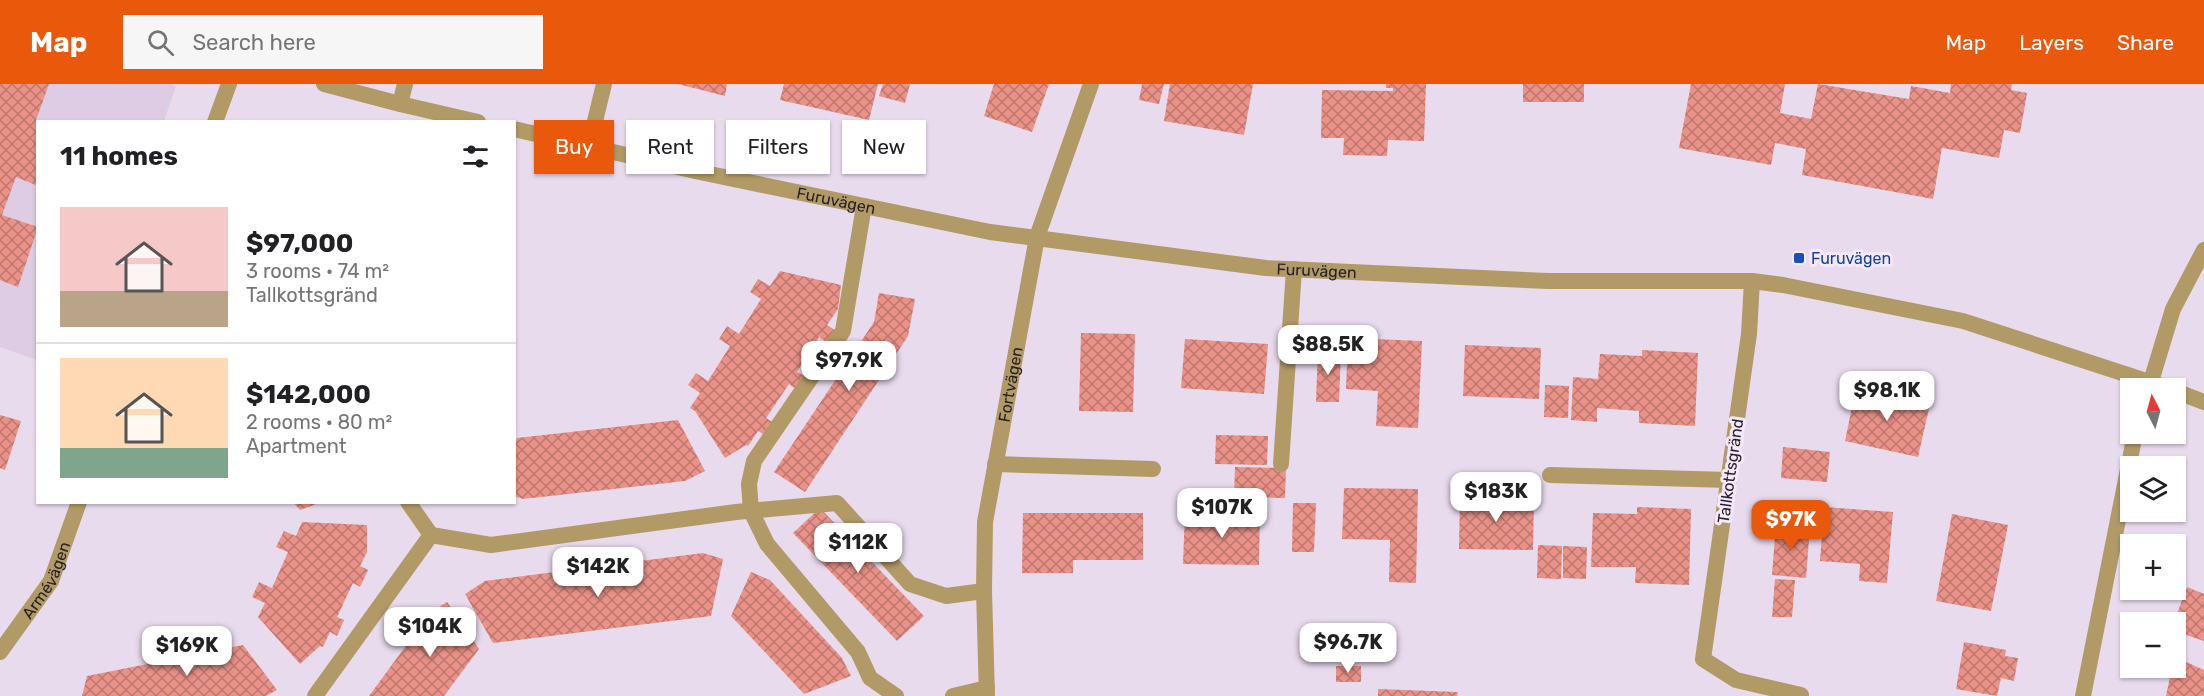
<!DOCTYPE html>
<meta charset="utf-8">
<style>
:root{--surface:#fff;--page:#f6f6f6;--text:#202124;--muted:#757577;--line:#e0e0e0;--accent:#ea580c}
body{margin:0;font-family:Rubik,sans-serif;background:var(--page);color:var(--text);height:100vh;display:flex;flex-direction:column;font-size:22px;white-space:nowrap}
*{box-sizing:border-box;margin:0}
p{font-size:20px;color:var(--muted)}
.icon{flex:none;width:33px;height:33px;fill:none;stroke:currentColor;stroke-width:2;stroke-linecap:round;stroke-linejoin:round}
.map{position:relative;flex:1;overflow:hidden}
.drawer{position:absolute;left:36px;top:36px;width:480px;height:384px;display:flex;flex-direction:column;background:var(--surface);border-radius:0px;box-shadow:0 2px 4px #0004}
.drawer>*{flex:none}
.top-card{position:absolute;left:534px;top:36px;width:570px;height:54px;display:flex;gap:12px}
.needle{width:39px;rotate:354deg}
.buttons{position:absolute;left:2120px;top:294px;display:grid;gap:12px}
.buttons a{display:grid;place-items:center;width:66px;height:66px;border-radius:0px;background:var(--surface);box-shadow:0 2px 4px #0004;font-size:30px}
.price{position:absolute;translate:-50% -51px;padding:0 14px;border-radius:12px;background:#fff;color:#222;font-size:20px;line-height:39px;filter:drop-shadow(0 2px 3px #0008)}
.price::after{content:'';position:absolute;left:50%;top:36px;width:18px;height:14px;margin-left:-9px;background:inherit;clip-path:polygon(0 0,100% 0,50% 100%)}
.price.on{background:var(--accent);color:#fff}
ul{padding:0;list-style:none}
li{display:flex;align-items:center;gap:18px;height:150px;padding:0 24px}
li+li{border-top:2px solid var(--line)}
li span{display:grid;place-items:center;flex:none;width:168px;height:120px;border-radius:0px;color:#555}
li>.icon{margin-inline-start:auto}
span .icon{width:72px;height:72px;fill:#fffc;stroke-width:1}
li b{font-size:26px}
h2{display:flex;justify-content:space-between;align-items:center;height:72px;padding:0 24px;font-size:26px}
.pill{padding:0 21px;border-radius:0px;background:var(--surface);box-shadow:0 2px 4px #0004;font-size:21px;line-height:54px}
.pill.on{background:var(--accent);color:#fff}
header{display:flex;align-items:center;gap:36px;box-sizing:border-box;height:84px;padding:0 30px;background:var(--accent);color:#fff}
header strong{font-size:28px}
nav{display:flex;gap:33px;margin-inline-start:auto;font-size:21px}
.search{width:420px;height:54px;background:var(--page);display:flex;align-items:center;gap:15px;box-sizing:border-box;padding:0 21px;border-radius:0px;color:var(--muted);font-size:22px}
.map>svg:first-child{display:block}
.built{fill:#decce4}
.building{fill:url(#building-cross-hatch)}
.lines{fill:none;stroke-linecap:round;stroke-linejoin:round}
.minor{stroke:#b29a66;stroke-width:16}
.tertiary{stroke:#b29a66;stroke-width:16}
.transit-dot{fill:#1a4fb4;stroke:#f6e8fb;stroke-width:2}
.labels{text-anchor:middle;stroke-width:6;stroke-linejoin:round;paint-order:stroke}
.street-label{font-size:16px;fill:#262128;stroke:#f6e8fb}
.transit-label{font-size:16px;fill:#164399;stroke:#f6e8fb;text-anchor:start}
</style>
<header>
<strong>Map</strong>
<div class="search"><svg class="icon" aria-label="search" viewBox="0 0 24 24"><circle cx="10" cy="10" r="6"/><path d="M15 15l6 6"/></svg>Search here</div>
<nav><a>Map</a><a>Layers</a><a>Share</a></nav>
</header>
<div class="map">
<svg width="2204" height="612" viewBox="0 0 2204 612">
<defs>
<pattern id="building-cross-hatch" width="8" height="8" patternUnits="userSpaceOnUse" patternTransform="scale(1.5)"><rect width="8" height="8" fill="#ea9288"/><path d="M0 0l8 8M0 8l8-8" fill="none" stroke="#bd776f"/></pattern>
</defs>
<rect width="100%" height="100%" fill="#e9dbee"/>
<polygon class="built" points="0,0 172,0 176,2 164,37 38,38 37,276 0,263"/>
<g class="building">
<polygon points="0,0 49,0 36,36 38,102 16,93 2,131 38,143 18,203 0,196"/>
<polygon points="678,0 727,0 725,12"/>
<polygon points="784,0 878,0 869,36 780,16"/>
<polygon points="883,0 910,0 905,19 879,12"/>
<polygon points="994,0 1049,0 1032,48 984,32"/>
<polygon points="1142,0 1164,0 1159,20 1139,16"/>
<polygon points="1170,0 1253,0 1244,51 1164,37"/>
<polygon points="1386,0 1426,0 1424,57 1388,56 1387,72 1343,71 1344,54 1321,54 1322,6 1393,7 1393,4 1386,4"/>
<rect x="1523" y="0" width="61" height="18"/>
<polygon points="1691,0 1785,0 1780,29 1811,35 1818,0 1909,15 1911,2 1950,9 1951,0 2012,0 2011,6 2027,9 2020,49 2004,46 1999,74 1942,64 1933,115 1802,91 1806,65 1775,59 1771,81 1679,64"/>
<polygon points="780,187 841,201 838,225 827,241 836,247 828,259 819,253 797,288 805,292 796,305 789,300 766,334 774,339 766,352 758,347 748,362 746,361 725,374 695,327 690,324 700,309 688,301 696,289 708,297 730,262 719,255 727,242 739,250 761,215 750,208 758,195 770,202"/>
<polygon points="879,209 915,215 908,252 805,408 774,388 874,238"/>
<polygon points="1081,249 1135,250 1133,328 1079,327"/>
<polygon points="1348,254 1422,257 1418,344 1376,342 1378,307 1346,305"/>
<polygon points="1185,255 1268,260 1264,310 1181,304"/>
<polygon points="1465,261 1541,264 1539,315 1463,312"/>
<polygon points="1318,265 1341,266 1339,318 1316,318"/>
<polygon points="1642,266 1698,269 1695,342 1639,339 1639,327 1597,324 1597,338 1571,336 1573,293 1598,295 1600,270 1642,272"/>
<polygon points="1545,301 1569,302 1568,334 1544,333"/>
<polygon points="1856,304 1930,320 1918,373 1845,357"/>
<polygon points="0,331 21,337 5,386 0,384"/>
<polygon points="678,336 705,387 685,397 523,415 514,412 514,361 517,354"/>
<polygon points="1216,351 1268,352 1267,381 1215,380"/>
<polygon points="1783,363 1830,368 1827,398 1781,394"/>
<polygon points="1235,383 1286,384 1285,414 1234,413"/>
<polygon points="1344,404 1418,405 1416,499 1389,498 1390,456 1342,455"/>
<polygon points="1460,412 1534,414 1533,466 1459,465"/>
<polygon points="293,418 319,418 319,419 300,426"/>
<polygon points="1293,419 1316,419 1314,468 1292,468"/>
<polygon points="1637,423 1691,425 1689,501 1635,499 1636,483 1591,483 1593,429 1637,430"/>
<polygon points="1824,423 1893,428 1887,499 1859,497 1860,480 1820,477"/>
<polygon points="820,424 924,532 897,557 793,449"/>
<polygon points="1185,428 1260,429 1259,481 1183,480"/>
<polygon points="1023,429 1143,429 1143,476 1073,476 1073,489 1022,489"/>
<polygon points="1952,430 2008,441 1991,527 1936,517"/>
<polygon points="302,438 367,441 367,468 360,482 368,486 360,503 353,499 337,533 344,536 337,552 330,548 323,563 320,562 300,580 258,533 265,519 252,513 259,498 272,504 288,468 276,463 284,447 296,452"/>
<polygon points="1776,440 1810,443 1806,494 1772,491"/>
<polygon points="1538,461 1562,462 1561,495 1537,494"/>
<polygon points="1563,462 1587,463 1586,495 1563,494"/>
<polygon points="703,469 723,475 711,532 493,559 465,510 485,497"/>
<polygon points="751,488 770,496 842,574 851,592 804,610 731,532"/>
<polygon points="1775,495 1795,496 1792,533 1772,533"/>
<polygon points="2187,503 2204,510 2204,557 2175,547 2174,538"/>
<polygon points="447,518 479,565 444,612 369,612 430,529"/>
<polygon points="1964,558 2006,566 2005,572 2018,574 2014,597 2001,594 1997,612 1956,605"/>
<polygon points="243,561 277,606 266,612 82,612 87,592"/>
<polygon points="2175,573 2204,586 2204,612 2166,612 2172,584 2175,584"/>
<rect x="1336" y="582" width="25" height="16"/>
<polygon points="1378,605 1458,608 1457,612 1378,612"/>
</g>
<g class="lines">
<g class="minor">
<polyline points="324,0 400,20 478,38"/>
<polyline points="400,20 405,0"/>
<polyline points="215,38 229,0"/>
<path id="s1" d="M514 45 695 87 990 148 1266 184 1548 197H1752L1783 201 1963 237 2168 304"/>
<polyline points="589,62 604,0"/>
<polyline points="864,122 843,247 754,377 749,400 751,427 767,460 858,568 870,594 896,612"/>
<polyline points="1752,197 1749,250 1703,575 1736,596 1801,611"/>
<polyline points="2175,307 2204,318"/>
<polyline points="995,380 1153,385"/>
<polyline points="1281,380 1294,185"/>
<polyline points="1550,391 1729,396"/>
<polyline points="431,451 491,461 736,428 837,419 910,500 946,512 984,507"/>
<path id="s2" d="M0 568 51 497 79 418"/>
<polyline points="315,612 431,451 408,418"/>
<polyline points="953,612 987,604"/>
<path id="s3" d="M987 612 984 507 985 438 1037 153 1091 0"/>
</g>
<g class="tertiary">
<polyline points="2149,304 2173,225 2204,166"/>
<polyline points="2083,612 2135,350"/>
</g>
</g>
<rect class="transit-dot" x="1793" y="168" width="12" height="12" rx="3"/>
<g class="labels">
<g class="street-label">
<text dy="6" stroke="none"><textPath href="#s1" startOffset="330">Furuvägen</textPath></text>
<text dy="6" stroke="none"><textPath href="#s1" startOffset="816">Furuvägen</textPath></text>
<text dy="6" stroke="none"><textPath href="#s3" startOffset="314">Fortvägen</textPath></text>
<text transform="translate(1730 387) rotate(-82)" y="6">Tallkottsgränd</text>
<text dy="6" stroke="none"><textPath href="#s2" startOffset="86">Armévägen</textPath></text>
</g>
<g class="transit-label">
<text x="1811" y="180">Furuvägen</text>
</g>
</g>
</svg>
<div class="buttons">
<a><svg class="needle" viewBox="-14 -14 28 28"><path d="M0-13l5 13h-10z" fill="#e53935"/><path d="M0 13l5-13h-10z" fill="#757577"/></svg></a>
<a><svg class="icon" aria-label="layers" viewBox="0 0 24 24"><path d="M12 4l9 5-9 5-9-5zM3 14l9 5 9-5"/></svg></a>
<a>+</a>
<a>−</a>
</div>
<b class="price" style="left:1328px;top:292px">$88.5K</b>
<b class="price" style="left:849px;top:308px">$97.9K</b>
<b class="price" style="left:1887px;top:338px">$98.1K</b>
<b class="price" style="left:1496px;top:439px">$183K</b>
<b class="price" style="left:1222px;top:455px">$107K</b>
<b class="price on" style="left:1791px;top:467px">$97K</b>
<b class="price" style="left:858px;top:490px">$112K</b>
<b class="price" style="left:598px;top:514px">$142K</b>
<b class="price" style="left:430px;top:574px">$104K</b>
<b class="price" style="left:1348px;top:590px">$96.7K</b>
<b class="price" style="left:187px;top:593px">$169K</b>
<div class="top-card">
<a class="pill on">Buy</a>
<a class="pill">Rent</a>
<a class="pill">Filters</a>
<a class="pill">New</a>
</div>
<section class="drawer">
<h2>11 homes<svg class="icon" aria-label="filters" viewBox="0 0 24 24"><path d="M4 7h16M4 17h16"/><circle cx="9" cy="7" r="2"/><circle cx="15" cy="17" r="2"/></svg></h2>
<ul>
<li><span style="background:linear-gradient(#f6c9c9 70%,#b9a48a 0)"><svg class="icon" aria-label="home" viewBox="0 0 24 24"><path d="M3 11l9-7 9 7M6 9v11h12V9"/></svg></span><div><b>$97,000</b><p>3 rooms · 74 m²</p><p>Tallkottsgränd</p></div></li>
<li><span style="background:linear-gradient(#ffd9b3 75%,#7fa58c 0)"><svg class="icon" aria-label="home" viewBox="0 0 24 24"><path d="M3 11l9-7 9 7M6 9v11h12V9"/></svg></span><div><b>$142,000</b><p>2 rooms · 80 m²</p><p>Apartment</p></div></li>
</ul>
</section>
</div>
